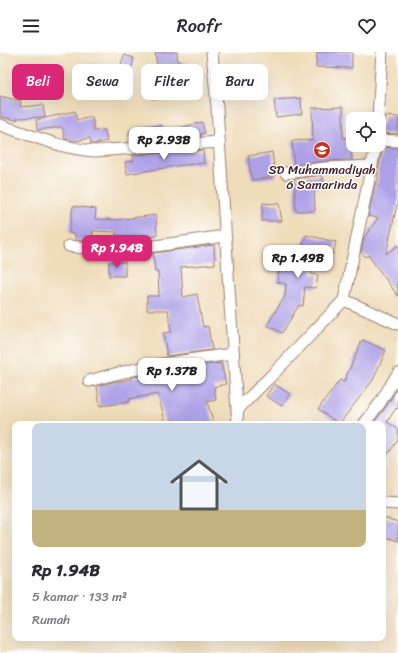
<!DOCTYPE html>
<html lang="id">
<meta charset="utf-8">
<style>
:root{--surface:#fff;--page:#f7f7f7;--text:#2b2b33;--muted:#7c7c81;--line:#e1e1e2;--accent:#db2777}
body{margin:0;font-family:Sriracha,sans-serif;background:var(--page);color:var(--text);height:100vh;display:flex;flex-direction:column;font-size:15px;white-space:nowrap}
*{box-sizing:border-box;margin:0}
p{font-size:13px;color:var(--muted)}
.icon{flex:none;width:22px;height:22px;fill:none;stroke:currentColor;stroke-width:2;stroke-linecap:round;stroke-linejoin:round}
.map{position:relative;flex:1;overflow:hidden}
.sheet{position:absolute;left:12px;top:369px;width:374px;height:220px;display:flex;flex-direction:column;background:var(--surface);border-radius:8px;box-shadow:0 4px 16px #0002}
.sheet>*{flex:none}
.hud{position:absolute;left:12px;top:12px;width:374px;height:36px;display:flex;gap:8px}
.fabs{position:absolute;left:346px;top:60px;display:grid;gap:8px}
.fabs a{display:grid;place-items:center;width:40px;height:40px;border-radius:8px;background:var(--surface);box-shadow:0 4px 16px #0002;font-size:20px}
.price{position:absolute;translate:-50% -34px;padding:0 9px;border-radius:8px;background:#fff;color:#222;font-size:13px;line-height:26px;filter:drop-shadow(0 1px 2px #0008)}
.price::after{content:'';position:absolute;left:50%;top:24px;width:12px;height:9px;margin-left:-6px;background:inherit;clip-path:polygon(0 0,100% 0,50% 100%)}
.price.selected{background:var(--accent);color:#fff}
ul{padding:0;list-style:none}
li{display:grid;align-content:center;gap:8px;height:212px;padding:0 20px}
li+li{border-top:1px solid var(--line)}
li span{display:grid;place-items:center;height:124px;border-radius:8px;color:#555}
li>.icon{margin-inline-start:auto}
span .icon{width:72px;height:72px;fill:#fffc;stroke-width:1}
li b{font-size:17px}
.chip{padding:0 14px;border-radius:8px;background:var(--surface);box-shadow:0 4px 16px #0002;font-size:14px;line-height:36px}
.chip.selected{background:var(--accent);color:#fff}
header{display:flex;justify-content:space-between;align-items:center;height:52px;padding:0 20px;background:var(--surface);font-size:18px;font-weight:600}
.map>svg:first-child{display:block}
.building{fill:#aea1e7}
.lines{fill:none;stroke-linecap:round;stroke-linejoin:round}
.minor-casing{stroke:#9c7e72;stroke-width:13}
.minor{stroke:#fff;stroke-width:11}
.labels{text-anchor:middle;stroke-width:3;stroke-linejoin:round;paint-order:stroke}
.poi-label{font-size:13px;fill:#4a1f2b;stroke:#fff}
</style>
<header><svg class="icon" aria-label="menu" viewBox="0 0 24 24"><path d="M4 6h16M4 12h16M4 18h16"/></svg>Roofr<svg class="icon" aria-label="heart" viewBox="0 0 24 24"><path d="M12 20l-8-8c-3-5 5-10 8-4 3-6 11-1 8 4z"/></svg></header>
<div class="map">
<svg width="398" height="601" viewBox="0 0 398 601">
<rect width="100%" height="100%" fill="#fff"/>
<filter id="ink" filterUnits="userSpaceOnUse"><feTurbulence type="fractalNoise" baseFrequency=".025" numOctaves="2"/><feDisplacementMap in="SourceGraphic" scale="8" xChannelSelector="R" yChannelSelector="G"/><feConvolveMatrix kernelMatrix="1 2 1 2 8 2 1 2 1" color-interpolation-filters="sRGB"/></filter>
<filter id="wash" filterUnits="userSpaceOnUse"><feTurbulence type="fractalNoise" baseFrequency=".012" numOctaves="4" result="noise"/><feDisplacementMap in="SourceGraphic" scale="16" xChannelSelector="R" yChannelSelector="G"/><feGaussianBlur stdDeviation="0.9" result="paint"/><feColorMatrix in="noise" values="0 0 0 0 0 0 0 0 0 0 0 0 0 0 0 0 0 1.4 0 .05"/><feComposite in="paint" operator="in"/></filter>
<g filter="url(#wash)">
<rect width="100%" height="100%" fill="#efdcb9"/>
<g id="blocks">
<g class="building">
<polygon points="155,0 177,0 178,10 188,11 187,31 190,31 191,44 153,47 151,33 156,32 155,14 157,14"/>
<polygon points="317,0 352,0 352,16 316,15"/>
<polygon points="124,3 134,6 131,20 120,17"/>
<polygon points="0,44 21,49 20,55 43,53 45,65 17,66 17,68 0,65"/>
<polygon points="301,46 302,62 276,65 274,48"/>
<polygon points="343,55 343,86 351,85 352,108 324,109 294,113 292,89 313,88 312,56"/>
<polygon points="75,59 77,68 92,65 94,79 105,78 107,89 93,92 91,92 90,86 75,89 65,87 62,75 37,78 36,68"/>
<polygon points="385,64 398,65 398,82 379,81 379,74 384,70"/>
<polygon points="202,70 205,81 201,82 201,84 131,89 129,80 148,76 148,74 162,73 163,80"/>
<polygon points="383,95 398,96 398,154 397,153 386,202 398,193 398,244 368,203 366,205 361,201 364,186 378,166 368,164 376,130 378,130 378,118"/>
<polygon points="203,98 204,111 176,114 127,122 125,110 134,109 133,103"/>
<polygon points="272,100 275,125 252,128 248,104"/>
<polygon points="322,123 324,135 314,136 315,159 296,159 294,127"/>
<polygon points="263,151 279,152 282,169 262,169"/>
<polygon points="73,154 96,157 95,167 115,168 156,163 157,184 117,189 116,180 93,179 92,184 87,184 87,189 75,188 75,182 69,181"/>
<polygon points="306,183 336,190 333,202 315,197 311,222 318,223 316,236 305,235 303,254 299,253 282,281 267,273 285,244 286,232 277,230 279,217 286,218 289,198 301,200"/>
<polygon points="214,193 215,212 181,215 183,245 197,242 203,275 208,274 212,298 167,304 163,281 171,280 168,258 147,258 147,244 159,244 158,220 155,220 153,201"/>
<rect x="109" y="210" width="16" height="14"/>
<polygon points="362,288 386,298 373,328 339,372 318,357 340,328 344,330"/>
<polygon points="221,311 226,332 214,335 216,348 207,350 214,372 166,372 158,342 129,347 129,350 100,354 97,334 113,330 131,327 130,326 161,319"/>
<polygon points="274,332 290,342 282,354 266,344"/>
<polygon points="398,335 398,357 396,356 387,370 398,377 398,388 383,409 383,372 373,372 386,355"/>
<polygon points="383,465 398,470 398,489 383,484"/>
</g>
</g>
</g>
<g filter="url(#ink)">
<use href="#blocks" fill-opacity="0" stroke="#9c7e72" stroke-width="1"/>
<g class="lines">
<g class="minor-casing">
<g id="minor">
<polyline points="212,0 217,56 238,372"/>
<polyline points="378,67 382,0"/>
<path d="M0 73C31 83 62 97 95 99L219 90"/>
<polyline points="379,88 398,89"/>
<polyline points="376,93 344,248 398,272"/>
<polyline points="286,121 325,116 371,114"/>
<polyline points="69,194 100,198 120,199 225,184"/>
<path d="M89 329C136 315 184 308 233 302"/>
<polyline points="237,358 277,318 344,248"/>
<polyline points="364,372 380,351 398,321"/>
<polyline points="383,451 398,452"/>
</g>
</g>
<use href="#minor" class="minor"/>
</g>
</g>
<defs>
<g id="school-disc" transform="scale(0.9)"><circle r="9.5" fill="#c8321e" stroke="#fff"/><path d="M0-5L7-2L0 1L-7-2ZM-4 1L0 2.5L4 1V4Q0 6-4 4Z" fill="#fff"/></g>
</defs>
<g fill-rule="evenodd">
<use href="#school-disc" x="322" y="98"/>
</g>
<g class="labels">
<g class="poi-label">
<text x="322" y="122">SD Muhammadiyah<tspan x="322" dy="15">6 Samarinda</tspan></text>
</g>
</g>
</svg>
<div class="fabs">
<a><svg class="icon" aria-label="locate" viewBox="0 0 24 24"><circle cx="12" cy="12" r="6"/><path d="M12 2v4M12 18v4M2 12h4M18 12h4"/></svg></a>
</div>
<b class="price" style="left:164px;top:109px">Rp 2.93B</b>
<b class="price selected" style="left:117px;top:217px">Rp 1.94B</b>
<b class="price" style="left:298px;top:227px">Rp 1.49B</b>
<b class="price" style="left:172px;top:340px">Rp 1.37B</b>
<div class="hud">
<a class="chip selected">Beli</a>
<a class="chip">Sewa</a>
<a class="chip">Filter</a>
<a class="chip">Baru</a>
</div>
<section class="sheet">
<ul>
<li><span style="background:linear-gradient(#c9d6e8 70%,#c2b280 0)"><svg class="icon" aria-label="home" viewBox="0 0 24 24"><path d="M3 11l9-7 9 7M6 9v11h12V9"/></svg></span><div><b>Rp 1.94B</b><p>5 kamar · 133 m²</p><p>Rumah</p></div></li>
</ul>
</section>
</div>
